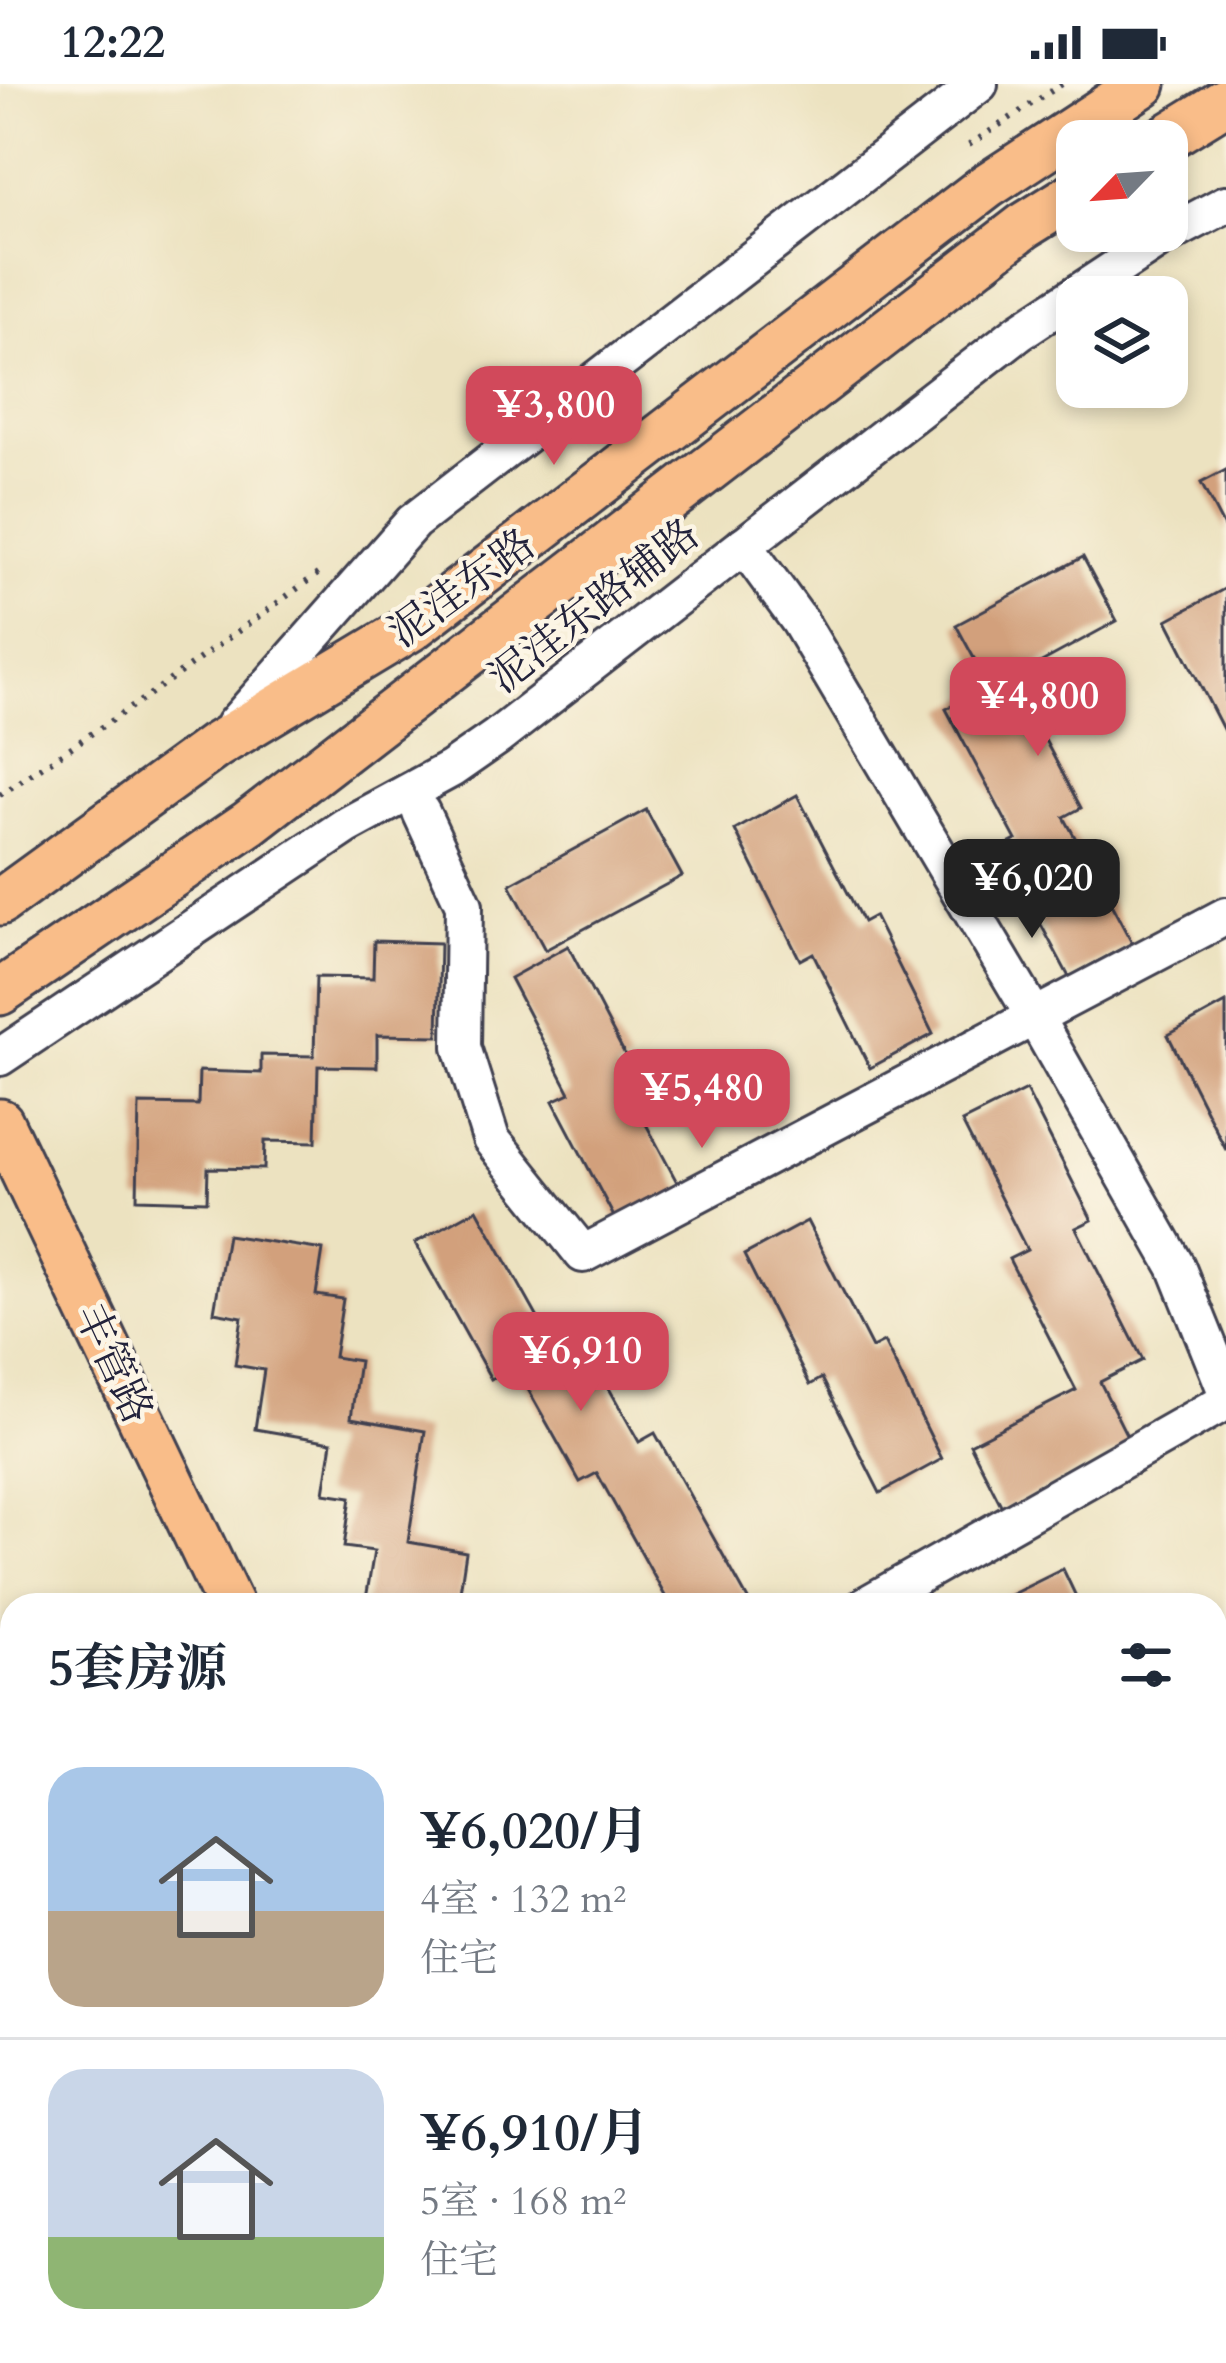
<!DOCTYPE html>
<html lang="zh">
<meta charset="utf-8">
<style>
:root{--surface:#fff;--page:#f2f2f3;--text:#1f2937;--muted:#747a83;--line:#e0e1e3;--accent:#d1495b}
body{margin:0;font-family:Cardo,"Noto Serif SC",serif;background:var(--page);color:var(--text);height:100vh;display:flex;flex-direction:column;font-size:45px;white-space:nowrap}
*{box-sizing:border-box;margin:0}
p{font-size:39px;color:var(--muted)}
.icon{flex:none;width:66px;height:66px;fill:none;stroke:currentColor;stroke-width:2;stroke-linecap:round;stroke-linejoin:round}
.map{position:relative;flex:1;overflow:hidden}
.drawer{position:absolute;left:0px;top:1509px;width:1227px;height:771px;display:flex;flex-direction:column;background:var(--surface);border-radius:36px 36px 0 0;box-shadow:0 6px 18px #0003}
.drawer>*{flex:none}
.needle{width:78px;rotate:245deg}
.tools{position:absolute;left:1056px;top:36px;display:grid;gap:24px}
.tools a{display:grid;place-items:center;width:132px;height:132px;border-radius:24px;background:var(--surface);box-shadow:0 6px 18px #0003;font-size:60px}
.price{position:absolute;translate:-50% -102px;padding:0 27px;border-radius:24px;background:var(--accent);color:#fff;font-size:39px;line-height:78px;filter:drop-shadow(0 3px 6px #0008)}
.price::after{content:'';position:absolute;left:50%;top:72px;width:36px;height:27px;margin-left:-18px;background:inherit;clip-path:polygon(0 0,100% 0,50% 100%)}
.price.active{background:#222;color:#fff}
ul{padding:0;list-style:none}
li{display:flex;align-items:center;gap:36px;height:300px;padding:0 48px}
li+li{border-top:3px solid var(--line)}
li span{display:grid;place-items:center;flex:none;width:336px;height:240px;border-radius:36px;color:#555}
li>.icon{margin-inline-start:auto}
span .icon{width:144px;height:144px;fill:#fffc;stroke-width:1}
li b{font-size:51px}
h2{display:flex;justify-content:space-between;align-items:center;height:144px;padding:0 48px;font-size:51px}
.status{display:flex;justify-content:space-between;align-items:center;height:84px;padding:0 60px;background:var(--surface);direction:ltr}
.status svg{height:33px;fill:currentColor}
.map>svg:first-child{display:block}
.building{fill:#d2a07b}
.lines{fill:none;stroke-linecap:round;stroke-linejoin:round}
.minor-casing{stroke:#403f4f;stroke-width:42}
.major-casing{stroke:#403f4f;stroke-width:51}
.path{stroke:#403f4f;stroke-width:6;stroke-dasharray:3 9;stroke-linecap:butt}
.minor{stroke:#fff;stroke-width:36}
.major{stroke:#f9bd89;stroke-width:45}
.labels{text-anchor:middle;stroke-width:9;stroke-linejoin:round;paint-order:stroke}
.street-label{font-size:42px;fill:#22223b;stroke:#fcf5e5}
</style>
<div class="status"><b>12:22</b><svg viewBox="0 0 49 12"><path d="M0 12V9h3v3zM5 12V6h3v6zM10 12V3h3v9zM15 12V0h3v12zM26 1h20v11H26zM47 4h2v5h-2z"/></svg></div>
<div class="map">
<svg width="1226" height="2279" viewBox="0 0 1226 2279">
<rect width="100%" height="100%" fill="#fcf5e5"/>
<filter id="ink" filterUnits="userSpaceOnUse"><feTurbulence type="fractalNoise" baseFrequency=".00833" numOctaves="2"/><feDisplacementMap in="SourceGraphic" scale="24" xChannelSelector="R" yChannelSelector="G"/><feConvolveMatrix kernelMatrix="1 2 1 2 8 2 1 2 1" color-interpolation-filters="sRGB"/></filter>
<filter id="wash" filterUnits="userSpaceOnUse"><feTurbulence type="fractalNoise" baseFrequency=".004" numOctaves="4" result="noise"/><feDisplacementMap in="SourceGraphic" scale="48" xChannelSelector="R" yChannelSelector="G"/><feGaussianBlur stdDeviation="2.7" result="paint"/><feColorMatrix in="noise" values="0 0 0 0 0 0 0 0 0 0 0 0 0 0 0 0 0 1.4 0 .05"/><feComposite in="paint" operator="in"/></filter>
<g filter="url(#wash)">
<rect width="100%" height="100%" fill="#ece2c0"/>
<g id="blocks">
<g class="building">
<polygon points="1226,386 1226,447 1201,399"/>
<polygon points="1083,473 1117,537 1012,594 1081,724 1064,733 1132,859 1069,893 1000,764 1016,756 946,625 989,602 956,541"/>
<polygon points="1226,504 1226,651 1167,536"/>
<polygon points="797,711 863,838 874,832 933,950 870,984 813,869 800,876 735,746"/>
<polygon points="646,726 682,792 545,866 510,800"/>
<polygon points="374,857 440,859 438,952 377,951 377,983 318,982 316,1058 265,1057 264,1085 208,1084 207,1117 137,1115 139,1020 198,1021 199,987 261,989 261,971 314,972 316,893 373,894"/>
<polygon points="568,862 629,978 617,986 685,1113 621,1146 553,1017 570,1009 510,894"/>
<polygon points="1226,919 1226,1066 1168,951"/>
<polygon points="1026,1006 1092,1136 1076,1144 1143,1276 1100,1298 1131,1360 1003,1425 970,1360 1076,1306 1009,1175 1027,1166 962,1038"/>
<polygon points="477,1125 548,1252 572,1238 639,1358 655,1349 751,1521 670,1521 597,1389 580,1398 515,1282 491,1295 415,1159"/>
<polygon points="807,1137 872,1264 884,1258 942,1375 880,1409 822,1294 810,1301 744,1171"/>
<polygon points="227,1151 323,1166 316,1211 343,1215 334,1273 359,1277 351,1334 425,1347 408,1458 466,1468 458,1521 365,1521 374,1467 344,1463 351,1413 324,1409 332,1358 255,1345 264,1286 235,1281 242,1233 214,1228"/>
<polygon points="1063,1485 1080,1521 990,1521"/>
<polygon points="1215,1798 1226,1820 1226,1890 1215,1895"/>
<polygon points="12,1802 12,2083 0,2089 0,1809"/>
<polygon points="1226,1952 1226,2026 1215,2031 1215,1957"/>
<polygon points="1226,2042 1226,2072 1215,2049"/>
<polygon points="710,2268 798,2268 803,2279 716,2279"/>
<polygon points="1098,2268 1157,2268 1162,2279 1075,2279"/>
</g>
</g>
</g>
<g filter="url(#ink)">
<use href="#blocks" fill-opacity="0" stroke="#403f4f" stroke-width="3"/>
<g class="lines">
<g class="minor-casing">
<g id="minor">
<polyline points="744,461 800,538 1034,932 1176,1182 1226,1306"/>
<polyline points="234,641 413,438 979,0"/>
<polyline points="421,728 464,821 462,963 491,1055 583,1170 1226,832"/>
<polyline points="0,973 346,742 451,685 497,653 1019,248 1160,155 1226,120"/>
<polyline points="866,1521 1226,1317"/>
<polyline points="0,1778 12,1772"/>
<polyline points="1215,2115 1226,2140"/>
<polyline points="1212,2279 1226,2249"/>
</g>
</g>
<g class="major-casing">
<g id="major">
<polyline points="1161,57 1226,17"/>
<polyline points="0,818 215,662 411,544 987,102 1143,0"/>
<polyline points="0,908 249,739 1024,142 1077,109"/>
<polyline points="0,1038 230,1521"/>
<polyline points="587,2268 592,2279"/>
</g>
</g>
<g class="path">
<polyline points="969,61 1062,0"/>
<polyline points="0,711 149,611 319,489"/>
</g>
<use href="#minor" class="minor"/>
<use href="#major" class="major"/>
</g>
</g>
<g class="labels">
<g class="street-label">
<text transform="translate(461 503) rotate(-36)" y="15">泥洼东路</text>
<text transform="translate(593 521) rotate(-38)" y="15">泥洼东路辅路</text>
<text transform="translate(115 1279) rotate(65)" y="15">丰管路</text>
</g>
</g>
</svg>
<div class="tools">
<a><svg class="needle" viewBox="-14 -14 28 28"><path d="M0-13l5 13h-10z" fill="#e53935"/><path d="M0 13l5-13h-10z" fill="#747a83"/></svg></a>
<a><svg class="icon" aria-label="layers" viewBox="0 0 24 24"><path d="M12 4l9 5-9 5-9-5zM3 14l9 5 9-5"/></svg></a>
</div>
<b class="price" style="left:554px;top:384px">¥3,800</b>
<b class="price" style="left:1038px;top:675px">¥4,800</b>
<b class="price active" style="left:1032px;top:857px">¥6,020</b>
<b class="price" style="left:702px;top:1067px">¥5,480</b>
<b class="price" style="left:581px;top:1330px">¥6,910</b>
<section class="drawer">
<h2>5套房源<svg class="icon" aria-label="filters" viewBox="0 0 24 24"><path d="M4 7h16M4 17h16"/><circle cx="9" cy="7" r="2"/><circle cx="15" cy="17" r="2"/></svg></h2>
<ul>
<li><span style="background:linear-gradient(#a9c7e8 60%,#b9a48a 0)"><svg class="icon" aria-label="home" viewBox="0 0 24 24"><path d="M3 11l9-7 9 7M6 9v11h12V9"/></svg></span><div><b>¥6,020/月</b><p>4室 · 132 m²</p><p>住宅</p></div></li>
<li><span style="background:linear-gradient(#c9d6e8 70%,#8fb573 0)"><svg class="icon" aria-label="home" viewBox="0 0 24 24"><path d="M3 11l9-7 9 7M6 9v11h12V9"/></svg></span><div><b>¥6,910/月</b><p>5室 · 168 m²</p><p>住宅</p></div></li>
</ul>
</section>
</div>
